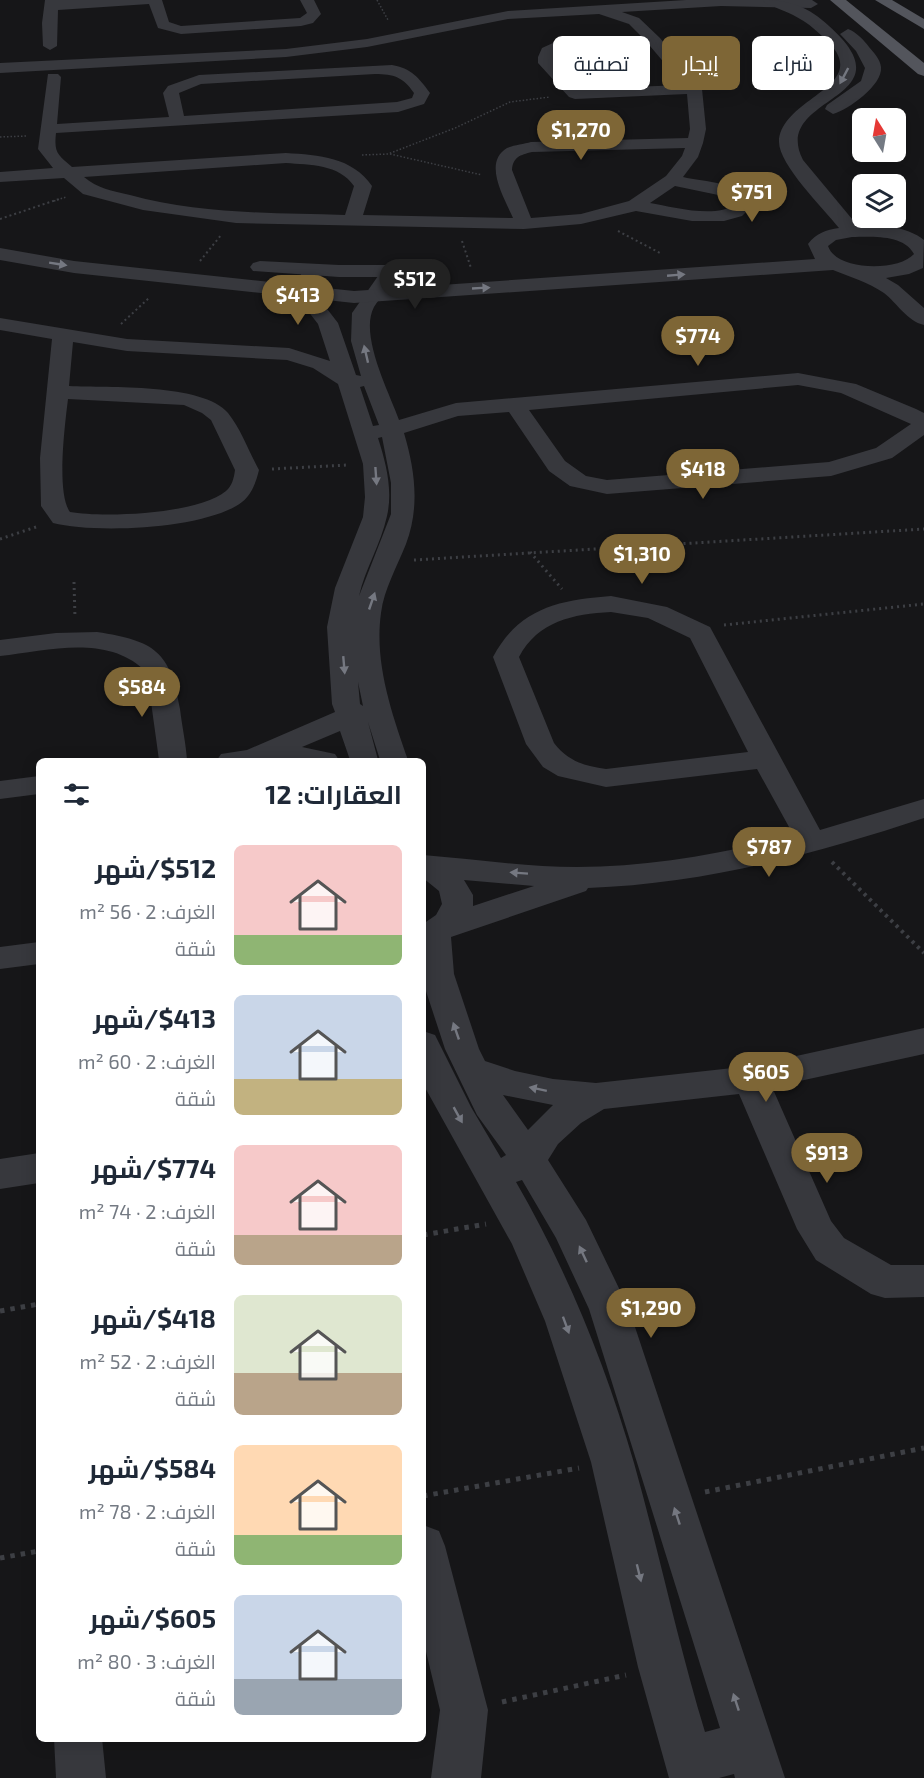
<!DOCTYPE html>
<html lang="ar">
<meta charset="utf-8">
<style>
:root{--surface:#fff;--page:#f6f6f7;--text:#1f2937;--muted:#747a83;--accent:#7e6636}
body{margin:0;font-family:"Exo 2",Cairo,sans-serif;background:var(--page);color:var(--text);direction:rtl;height:100vh;display:flex;flex-direction:column;font-size:22px;white-space:nowrap}
*{box-sizing:border-box;margin:0}
p{font-size:20px;color:var(--muted)}
.icon{flex:none;width:33px;height:33px;fill:none;stroke:currentColor;stroke-width:2;stroke-linecap:round;stroke-linejoin:round}
.map{position:relative;flex:1;overflow:hidden;direction:ltr}
.side{position:absolute;left:36px;top:758px;width:390px;height:984px;display:flex;flex-direction:column;background:var(--surface);border-radius:9px;box-shadow:0 3px 15px #0003;direction:rtl}
.side>*{flex:none}
.banner{position:absolute;left:444px;top:36px;width:390px;height:54px;direction:rtl;display:flex;gap:12px}
.needle{width:39px;rotate:349deg}
.controls{position:absolute;left:852px;top:108px;display:grid;gap:12px}
.controls a{display:grid;place-items:center;width:54px;height:54px;border-radius:9px;background:var(--surface);box-shadow:0 3px 15px #0003;font-size:30px}
.price{position:absolute;translate:-50% -51px;padding:0 14px;border-radius:21px;background:var(--accent);color:#fff;font-size:20px;line-height:39px;filter:drop-shadow(0 2px 3px #0008)}
.price::after{content:'';position:absolute;left:50%;top:36px;width:18px;height:14px;margin-left:-9px;background:inherit;clip-path:polygon(0 0,100% 0,50% 100%)}
.price.selected{background:#222;color:#fff}
ul{padding:0;list-style:none}
li{display:flex;align-items:center;gap:18px;height:150px;padding:0 24px}
li span{display:grid;place-items:center;flex:none;width:168px;height:120px;border-radius:9px;color:#555}
li>.icon{margin-inline-start:auto}
span .icon{width:72px;height:72px;fill:#fffc;stroke-width:1}
li b{font-size:26px}
h2{display:flex;justify-content:space-between;align-items:center;height:72px;padding:0 24px;font-size:26px}
.chip{padding:0 21px;border-radius:9px;background:var(--surface);box-shadow:0 3px 15px #0003;font-size:21px;line-height:54px}
.chip.selected{background:var(--accent);color:#fff}
.map>svg:first-child{display:block}
.lines{fill:none;stroke-linecap:round;stroke-linejoin:round}
.path-far4{stroke:#3d3f44;stroke-width:1.5;stroke-dasharray:1.5 2;stroke-linecap:butt}
.path-far3{stroke:#3d3f44;stroke-width:2;stroke-dasharray:2 3;stroke-linecap:butt}
.path-far2{stroke:#3d3f44;stroke-width:3;stroke-dasharray:2 4;stroke-linecap:butt}
.path-far1{stroke:#3d3f44;stroke-width:4;stroke-dasharray:3 4.5;stroke-linecap:butt}
.path{stroke:#3d3f44;stroke-width:5;stroke-dasharray:4.5 6;stroke-linecap:butt}
.minor{fill:#37383d;fill-rule:evenodd}
.tertiary{fill:#37383d;fill-rule:evenodd}
.primary{fill:#53555c;fill-rule:evenodd}
.oneway{fill:#757881}
</style>
<div class="map">
<svg width="924" height="1778" viewBox="0 0 924 1778">
<rect width="100%" height="100%" fill="#161618"/>
<g class="lines">
<g class="path-far4">
<polyline points="377,0 388,20"/>
<polyline points="0,137 27,136"/>
<polyline points="390,154 482,175"/>
<polyline points="362,155 388,154 455,128 510,102 550,97"/>
<polyline points="54,201 66,197"/>
</g>
<g class="path-far3">
<polyline points="0,219 59,199"/>
<polyline points="618,231 662,254"/>
<polyline points="462,241 471,268"/>
<polyline points="200,261 222,234"/>
<polyline points="121,324 150,297"/>
</g>
<g class="path-far2">
<polyline points="272,469 348,465"/>
<polyline points="0,539 39,526"/>
<polyline points="530,552 562,589"/>
<polyline points="414,560 924,529"/>
<polyline points="74,582 75,618"/>
<polyline points="724,625 924,604"/>
</g>
<polyline class="path-far1" points="832,862 924,953"/>
<g class="path">
<polyline points="423,1235 486,1224"/>
<polyline points="0,1311 39,1304"/>
<polyline points="705,1492 924,1448"/>
<polyline points="423,1496 579,1468"/>
<polyline points="0,1558 39,1551"/>
<polyline points="502,1702 626,1675"/>
</g>
<g class="minor">
<polygon points="45,0 162,0 169,22 181,26 300,18 307,13 300,0 314,0 321,14 313,23 301,26 181,34 158,28 149,4 58,10 57,46 50,50 43,46 42,23"/>
<path d="M686 0H812L818 4 811 8 721 6 622 12 639 18 660 38 702 89 706 129 703 143 698 157 683 177C704 182 743 182 753 205L742 216 724 221H692L636 211 581 224 524 229 236 223 143 210 83 194 64 178 0 182V172L53 168 38 149 48 74H58L61 77 57 124 169 117 163 93 168 86 199 75 392 65C411 68 419 78 430 93L424 104 398 112 56 133C54 153 57 154 72 167L286 153C319 155 352 157 372 186L363 215 513 218C505 199 482 163 507 148 514 145 524 144 531 142L688 138 690 129 687 94 575 99 569 97 538 63V57L542 48 553 43 642 37 629 24 599 14 508 19 367 47 286 57 0 73V63L286 49 367 39 508 11ZM650 46 683 85 579 89 553 62 554 54 561 50ZM375 74C394 74 403 77 414 93L412 98 397 102 184 116 179 93 201 84ZM685 148 682 156 666 176 629 201 581 214 531 218 512 170C513 157 520 155 532 152ZM286 163C310 165 339 164 354 186L345 215C273 213 200 214 130 195 112 191 97 188 84 177ZM675 186 723 196 735 204C717 219 672 207 650 203Z"/>
<path d="M315 264 322 266 325 270 314 285V292L338 323 356 375 361 376 351 341 352 313 383 269H397L400 273C393 286 381 295 374 307 359 335 389 392 399 420L456 403 798 373 856 384 916 409 924 413V435L892 458 831 476 607 494 570 486 549 471 509 412 458 416 404 433C415 470 420 507 406 544 397 567 384 589 381 613 374 663 392 714 408 760H380L368 722 378 760H350L340 731 302 747 335 754 339 760H217L221 754 247 750 335 712 332 704 327 627 335 588 363 517 365 497 363 464 338 384 313 368 287 360 127 351 73 342 69 386C108 388 203 383 228 413 241 429 249 452 259 470 256 482 252 494 242 502 207 529 96 534 53 523L41 506 40 458 52 339 0 330V318L127 339 289 348 330 361 318 324 294 293C294 281 304 267 315 264ZM798 385 841 393 911 424 876 448 829 462 607 480 586 476 565 461 529 410ZM364 386 379 425 373 426 360 387ZM68 399 184 405 202 413 211 420 235 470C234 478 232 486 226 491 199 514 105 518 70 512 56 493 65 424 68 399ZM382 437 391 483V514L359 596C365 569 381 544 387 516 393 490 386 463 378 438ZM358 682 363 706 360 704Z"/>
<path d="M611 596 667 607 710 627 820 830 924 799V818C816 854 703 884 588 888L586 891 451 937 454 974 479 1049 485 1061 515 1071 553 1079 596 1083 751 1066 924 1028V1054L772 1087 831 1221 844 1238 891 1265H924V1297L885 1298 871 1294 816 1260 797 1229 739 1094 604 1109 581 1123 558 1144 548 1160 586 1220 629 1309 785 1778H735L734 1774 719 1778H669L638 1667 591 1462 545 1321 512 1244 423 1084V1031L435 1035 471 1107 501 1158 506 1155 477 1115 445 1049 423 982V924L436 915 442 904 439 891 423 878V855C474 859 526 867 577 867 650 867 723 853 794 836L757 769 606 787 558 776 543 767 526 744 493 657C519 608 559 600 611 596ZM611 612 648 618 690 638 748 752 606 769C584 766 568 761 554 743L519 657C538 621 573 614 611 612ZM464 880 534 886 473 906V895ZM503 1095 553 1105 528 1130ZM522 1180 556 1238 589 1309 720 1728 705 1732C678 1643 659 1552 634 1463 606 1366 567 1270 516 1182Z"/>
<path d="M97 632C155 641 170 651 180 709 182 726 186 744 187 760H159L151 702 143 669C105 634 46 651 0 656V640L56 633Z"/>
<polygon points="39,776 39,794 0,799 0,781"/>
<polygon points="39,942 39,964 0,969 0,947"/>
<polygon points="39,1153 39,1183 0,1189 0,1159"/>
<polygon points="423,1525 439,1531 445,1546 488,1710 481,1778 431,1778 440,1710 423,1639"/>
<polygon points="54,1738 102,1738 106,1778 56,1778"/>
</g>
<g class="tertiary">
<path d="M763 0C790 0 809 7 829 26 914 102 769 94 803 160L857 225C879 225 907 226 924 240L923 268 909 274 886 278 898 285 924 308V325C907 321 897 303 884 293 868 282 850 277 833 270L354 303 74 273 0 260V248L74 261 354 291 815 259 808 244C816 233 826 230 839 228 824 209 779 165 779 142 780 98 870 87 830 44 805 18 796 16 765 3ZM852 237C871 237 903 234 914 254 898 272 836 271 828 246L836 240Z"/>
<path d="M848 29C856 32 864 40 869 47 874 53 880 59 881 67 883 85 848 110 833 114L825 109 827 105 861 81 865 68 856 51 840 34Z"/>
<polygon points="260,261 339,265 418,265 425,267 428,271 425,275 418,277 339,277 253,271 250,267 253,263"/>
</g>
<g class="primary">
<polygon points="830,0 846,0 924,63 924,76 918,74"/>
<polygon points="875,0 892,0 924,19 924,29"/>
</g>
</g>
<defs><path id="oneway-solid" d="M-6-.8H1V-3.2L6.5 0L1 3.2V.8H-6Z" transform="scale(1.5)"/></defs>
<g class="oneway">
<use href="#oneway-solid" transform="translate(844 76) rotate(118)"/>
<use href="#oneway-solid" transform="translate(58 264) rotate(9)"/>
<use href="#oneway-solid" transform="translate(676 275) rotate(-5)"/>
<use href="#oneway-solid" transform="translate(481 288) rotate(-3)"/>
<use href="#oneway-solid" transform="translate(366 354) rotate(-103)"/>
<use href="#oneway-solid" transform="translate(376 476) rotate(86)"/>
<use href="#oneway-solid" transform="translate(372 601) rotate(-71)"/>
<use href="#oneway-solid" transform="translate(344 665) rotate(85)"/>
<use href="#oneway-solid" transform="translate(519 873) rotate(-176)"/>
<use href="#oneway-solid" transform="translate(456 1031) rotate(-109)"/>
<use href="#oneway-solid" transform="translate(538 1089) rotate(-168)"/>
<use href="#oneway-solid" transform="translate(458 1115) rotate(61)"/>
<use href="#oneway-solid" transform="translate(583 1254) rotate(-115)"/>
<use href="#oneway-solid" transform="translate(566 1325) rotate(70)"/>
<use href="#oneway-solid" transform="translate(677 1516) rotate(-108)"/>
<use href="#oneway-solid" transform="translate(639 1573) rotate(76)"/>
<use href="#oneway-solid" transform="translate(736 1702) rotate(-108)"/>
</g>
</svg>
<div class="controls">
<a><svg class="needle" viewBox="-14 -14 28 28"><path d="M0-13l5 13h-10z" fill="#e53935"/><path d="M0 13l5-13h-10z" fill="#747a83"/></svg></a>
<a><svg class="icon" aria-label="layers" viewBox="0 0 24 24"><path d="M12 4l9 5-9 5-9-5zM3 14l9 5 9-5"/></svg></a>
</div>
<b class="price" style="left:581px;top:161px">$1,270</b>
<b class="price" style="left:752px;top:223px">$751</b>
<b class="price selected" style="left:415px;top:310px">$512</b>
<b class="price" style="left:298px;top:326px">$413</b>
<b class="price" style="left:698px;top:367px">$774</b>
<b class="price" style="left:703px;top:500px">$418</b>
<b class="price" style="left:642px;top:585px">$1,310</b>
<b class="price" style="left:142px;top:718px">$584</b>
<b class="price" style="left:769px;top:878px">$787</b>
<b class="price" style="left:766px;top:1103px">$605</b>
<b class="price" style="left:827px;top:1184px">$913</b>
<b class="price" style="left:651px;top:1339px">$1,290</b>
<div class="banner">
<a class="chip">شراء</a>
<a class="chip selected">إيجار</a>
<a class="chip">تصفية</a>
</div>
<section class="side">
<h2>العقارات: 12<svg class="icon" aria-label="filters" viewBox="0 0 24 24"><path d="M4 7h16M4 17h16"/><circle cx="9" cy="7" r="2"/><circle cx="15" cy="17" r="2"/></svg></h2>
<ul>
<li><span style="background:linear-gradient(#f6c9c9 75%,#8fb573 0)"><svg class="icon" aria-label="home" viewBox="0 0 24 24"><path d="M3 11l9-7 9 7M6 9v11h12V9"/></svg></span><div><b>$512/شهر</b><p>الغرف: 2 · 56 m²</p><p>شقة</p></div></li>
<li><span style="background:linear-gradient(#c9d6e8 70%,#c2b280 0)"><svg class="icon" aria-label="home" viewBox="0 0 24 24"><path d="M3 11l9-7 9 7M6 9v11h12V9"/></svg></span><div><b>$413/شهر</b><p>الغرف: 2 · 60 m²</p><p>شقة</p></div></li>
<li><span style="background:linear-gradient(#f6c9c9 75%,#b9a48a 0)"><svg class="icon" aria-label="home" viewBox="0 0 24 24"><path d="M3 11l9-7 9 7M6 9v11h12V9"/></svg></span><div><b>$774/شهر</b><p>الغرف: 2 · 74 m²</p><p>شقة</p></div></li>
<li><span style="background:linear-gradient(#dfe7d0 65%,#b9a48a 0)"><svg class="icon" aria-label="home" viewBox="0 0 24 24"><path d="M3 11l9-7 9 7M6 9v11h12V9"/></svg></span><div><b>$418/شهر</b><p>الغرف: 2 · 52 m²</p><p>شقة</p></div></li>
<li><span style="background:linear-gradient(#ffd9b3 75%,#8fb573 0)"><svg class="icon" aria-label="home" viewBox="0 0 24 24"><path d="M3 11l9-7 9 7M6 9v11h12V9"/></svg></span><div><b>$584/شهر</b><p>الغرف: 2 · 78 m²</p><p>شقة</p></div></li>
<li><span style="background:linear-gradient(#c9d6e8 70%,#9aa5b1 0)"><svg class="icon" aria-label="home" viewBox="0 0 24 24"><path d="M3 11l9-7 9 7M6 9v11h12V9"/></svg></span><div><b>$605/شهر</b><p>الغرف: 3 · 80 m²</p><p>شقة</p></div></li>
</ul>
</section>
</div>
